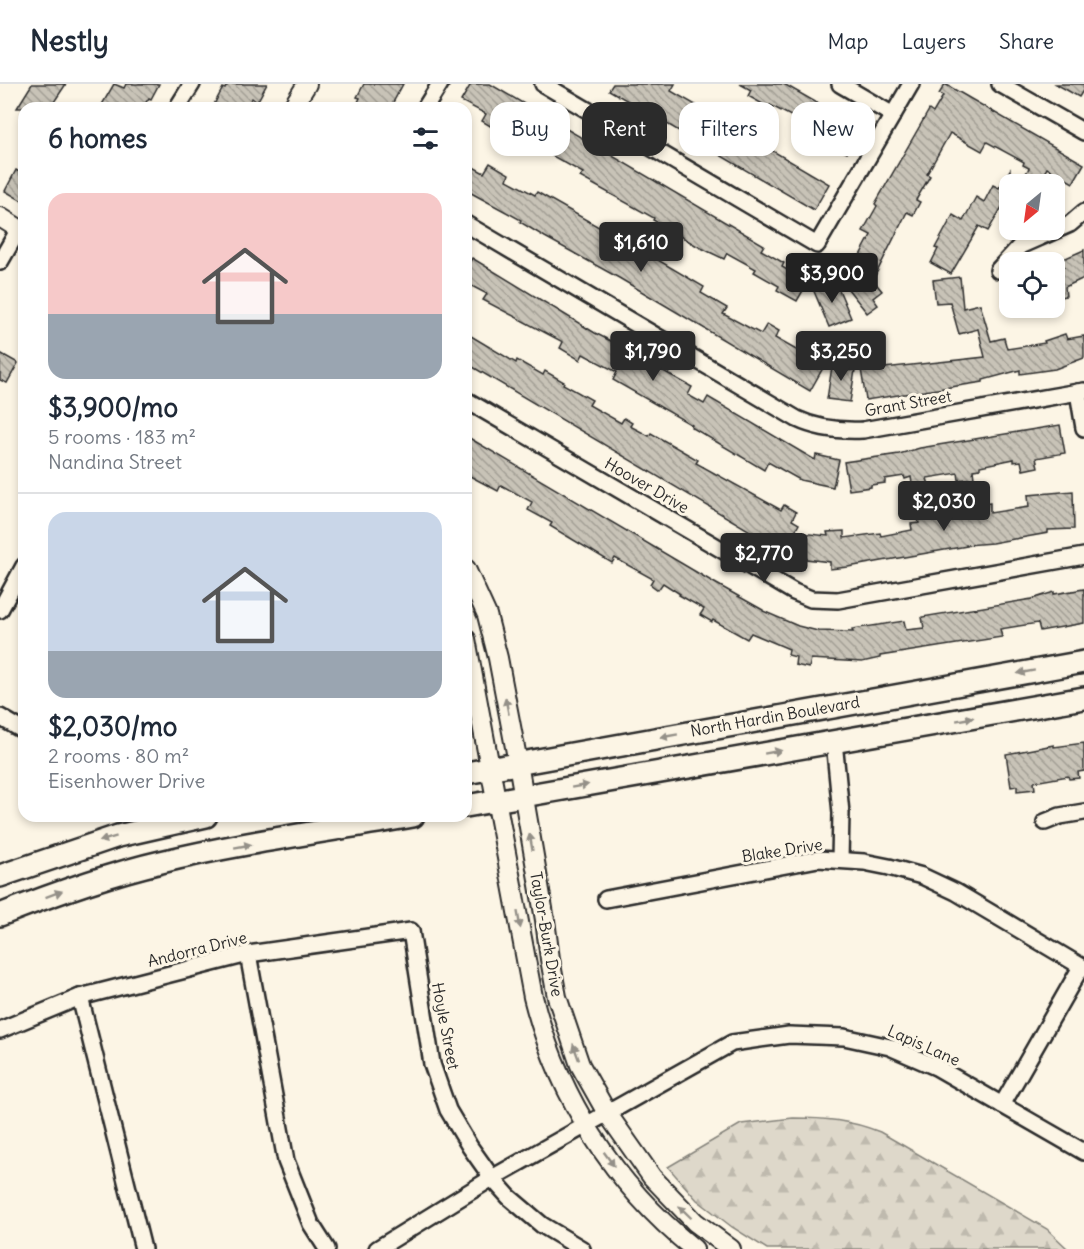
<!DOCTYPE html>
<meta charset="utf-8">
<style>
:root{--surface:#fff;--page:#f2f2f3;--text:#1f2937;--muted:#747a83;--line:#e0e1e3;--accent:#2b2b2b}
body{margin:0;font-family:Delius,sans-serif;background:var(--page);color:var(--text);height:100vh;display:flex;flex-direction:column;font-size:22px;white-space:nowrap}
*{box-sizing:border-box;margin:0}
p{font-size:20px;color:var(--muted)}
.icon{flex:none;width:33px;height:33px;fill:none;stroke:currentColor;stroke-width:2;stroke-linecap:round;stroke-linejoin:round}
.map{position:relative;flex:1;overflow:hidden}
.details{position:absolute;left:18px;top:18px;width:454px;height:720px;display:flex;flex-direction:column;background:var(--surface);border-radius:18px;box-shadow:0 3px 9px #0003}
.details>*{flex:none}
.banner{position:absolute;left:490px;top:18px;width:502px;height:54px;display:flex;gap:12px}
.needle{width:39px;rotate:209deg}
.controls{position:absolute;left:999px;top:90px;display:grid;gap:12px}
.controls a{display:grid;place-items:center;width:66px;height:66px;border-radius:12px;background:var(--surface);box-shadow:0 3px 9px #0003;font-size:30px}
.price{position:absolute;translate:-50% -51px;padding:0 14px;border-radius:6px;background:var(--accent);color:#fff;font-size:20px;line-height:39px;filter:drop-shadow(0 2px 3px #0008)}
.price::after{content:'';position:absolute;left:50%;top:36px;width:18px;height:14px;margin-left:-9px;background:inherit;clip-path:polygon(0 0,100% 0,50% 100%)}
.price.current{background:#222;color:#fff}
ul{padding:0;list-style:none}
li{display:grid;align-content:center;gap:12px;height:318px;padding:0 30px}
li+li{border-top:2px solid var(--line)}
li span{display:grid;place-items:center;height:186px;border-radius:18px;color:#555}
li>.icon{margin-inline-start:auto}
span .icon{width:108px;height:108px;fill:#fffc;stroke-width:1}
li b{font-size:26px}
h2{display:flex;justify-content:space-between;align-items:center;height:72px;padding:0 30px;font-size:26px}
.chip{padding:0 21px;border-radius:18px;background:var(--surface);box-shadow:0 3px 9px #0003;font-size:21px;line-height:54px}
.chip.current{background:var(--accent);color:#fff}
header{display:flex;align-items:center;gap:36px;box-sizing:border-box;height:84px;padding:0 30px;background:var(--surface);border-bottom:2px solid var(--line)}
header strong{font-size:28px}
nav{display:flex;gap:33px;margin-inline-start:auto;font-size:21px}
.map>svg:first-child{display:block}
.forest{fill:url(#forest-firs);stroke:#84827a;stroke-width:1.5}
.building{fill:url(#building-back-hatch);stroke:#2b2b2b;stroke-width:1.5}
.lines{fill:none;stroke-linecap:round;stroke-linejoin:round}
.minor-casing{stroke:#2b2b2b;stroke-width:20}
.tertiary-casing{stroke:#2b2b2b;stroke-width:22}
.secondary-casing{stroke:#2b2b2b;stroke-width:26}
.minor{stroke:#fcf5e5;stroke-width:15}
.tertiary{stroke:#fcf5e5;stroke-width:18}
.secondary{stroke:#fcf5e5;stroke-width:21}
.oneway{fill:#949088}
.labels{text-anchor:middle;stroke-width:6;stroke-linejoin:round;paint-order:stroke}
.street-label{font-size:16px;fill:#2b2b2b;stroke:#fcf5e5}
</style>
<header>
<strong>Nestly</strong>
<nav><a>Map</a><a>Layers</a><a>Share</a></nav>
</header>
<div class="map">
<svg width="1084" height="1165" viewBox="0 0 1084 1165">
<defs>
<pattern id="forest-firs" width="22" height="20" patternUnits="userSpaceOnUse" patternTransform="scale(1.5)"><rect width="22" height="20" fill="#ded8ca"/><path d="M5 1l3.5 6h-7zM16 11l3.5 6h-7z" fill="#bfbaae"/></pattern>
<pattern id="building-back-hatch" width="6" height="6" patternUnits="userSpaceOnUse" patternTransform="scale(1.5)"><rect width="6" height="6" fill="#c8c3b7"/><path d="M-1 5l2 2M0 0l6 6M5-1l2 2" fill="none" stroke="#a39f95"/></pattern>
</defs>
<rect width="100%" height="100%" fill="#fcf5e5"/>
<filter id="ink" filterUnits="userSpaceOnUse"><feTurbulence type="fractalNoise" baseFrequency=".0167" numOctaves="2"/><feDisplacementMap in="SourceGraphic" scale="12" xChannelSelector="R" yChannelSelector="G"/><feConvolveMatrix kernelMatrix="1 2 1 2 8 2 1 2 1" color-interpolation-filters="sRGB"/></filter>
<g filter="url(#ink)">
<path class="forest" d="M793 1034C825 1034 850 1036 880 1048L1047 1145 1068 1165H767L732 1143 697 1116 668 1083 741 1040Z"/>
<g class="building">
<polygon points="32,0 66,0 50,24 17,24"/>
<polygon points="114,0 124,4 126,0 159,0 151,15 149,14 142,24 100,24"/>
<polygon points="228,0 267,0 257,18 252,14 246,24 212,24 223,4 225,5"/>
<polygon points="364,0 403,0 390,24 355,24 360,14 357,13"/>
<polygon points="471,0 490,0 764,161 761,166 784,179 782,183 808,198 797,217 777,206 779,202 754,188 756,185 727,169 724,175 697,162 653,136 654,134 580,93 583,89 528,58 525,63 482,37 486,30 461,17"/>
<polygon points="613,0 675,0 671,7 722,36 719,42 754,61 756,57 829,100 814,126 609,6"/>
<polygon points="740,0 784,0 861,44 847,69 826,58 829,52 770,21 768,23 748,12 751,6"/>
<polygon points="945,0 1084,80 1073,99 1047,84 1038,99 1025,91 1029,84 1023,81 1024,78 987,58 982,67 950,49 927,90 930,92 916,116 920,118 913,131 907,128 873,196 882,207 873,214 878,221 867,229 844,200 867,181 858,175 871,151 863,147 877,122 875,120 929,26 933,29 943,12 939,10"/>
<polygon points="1056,0 1084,0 1084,5 1079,13"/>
<polygon points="466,79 484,89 490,79 509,90 507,96 535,111 537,108 606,147 601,156 631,172 636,163 704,203 701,209 727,224 723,230 761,250 767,240 779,247 775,254 805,271 809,265 828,275 810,307 619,194 545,153 520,138 521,136 473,110 466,105"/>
<polygon points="16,86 24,91 24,118 5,107"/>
<polygon points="1010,86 1010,127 1002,123 988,147 979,142 951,190 931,179 938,165 935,164 953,131 963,137 976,113 984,118 993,101 999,104"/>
<polygon points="1084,166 1084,194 1065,203 1066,212 1054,214 1054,184 1064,182 1061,176"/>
<polygon points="472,174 595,249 650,277 649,279 692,303 688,311 704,320 708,313 815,376 816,371 839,376 833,403 800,396 768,378 764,386 691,343 692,341 613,296 617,288 583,270 580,276 560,264 563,258 483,216 487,210 466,199 466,184"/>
<polygon points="960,193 963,224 980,220 991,257 1004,254 1007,265 1045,259 1044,257 1065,250 1067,255 1084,252 1084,274 1055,285 1020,290 1020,286 983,296 983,298 866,316 861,285 871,283 870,276 883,274 884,284 985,273 978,245 959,250 950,218 936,219 933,196"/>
<polygon points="835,196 851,234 829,243 813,205"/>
<polygon points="466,249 516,279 517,276 543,291 545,287 564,298 563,300 592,316 589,321 621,339 624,334 632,339 630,342 649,352 651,349 698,376 696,379 781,426 784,421 796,428 792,436 799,440 784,467 466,279"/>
<polygon points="0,269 18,279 7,299 0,296"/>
<polygon points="833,276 846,278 845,287 855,286 850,318 827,315"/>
<polygon points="1060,341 1065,369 1036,374 1038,383 1023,386 1021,377 1014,378 1014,375 980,382 980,385 973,386 974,394 959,396 958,389 927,394 929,401 913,405 911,393 905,395 904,392 885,395 885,399 871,401 871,403 849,406 844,378 899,370 920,364"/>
<polygon points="466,352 713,498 763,526 763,527 798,542 818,547 853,548 852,545 904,537 906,546 924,544 922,533 1032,515 1054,508 1054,510 1084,505 1084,539 1040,547 1038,539 1000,545 1002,553 880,572 880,574 862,578 811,575 809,584 795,581 796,573 788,571 789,565 751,549 747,555 713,536 712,538 700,531 704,525 679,511 680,510 663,499 658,506 650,500 653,495 615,474 612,479 550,442 552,439 528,426 532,418 501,401 498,407 466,390"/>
<polygon points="1073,407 1074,445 1048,446 1048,449 992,459 966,461 967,462 848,483 830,485 830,478 798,474 801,449 828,452 827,448 844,447 844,454 880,449 881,452 912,446 911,440 919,439 917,430 932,428 933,433 973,425 972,420 990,419 990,429 1029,423 1028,411"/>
<polygon points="1084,659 1084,687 1078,688 1079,694 1069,695 1068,692 1034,698 1035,705 1017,707 1017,702 1011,703 1006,670 1054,661 1054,663"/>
</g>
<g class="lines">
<g class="minor-casing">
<g id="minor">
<polyline points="543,0 817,161 911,0"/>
<polyline points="840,0 893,31"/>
<polyline points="1000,0 1084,48"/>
<polyline points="177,24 192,0"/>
<polyline points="425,24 440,0"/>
<path d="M466 140 797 335C818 345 840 347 863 346L1084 307"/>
<polyline points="0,178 19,145"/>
<polyline points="998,186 1020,162 1070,140 1084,128"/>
<polyline points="1078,308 1084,344"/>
<polyline points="466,316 794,508 811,515 838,516 1084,472"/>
<polyline points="0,526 24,482"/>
<polyline points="0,633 24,647"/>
<polyline points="834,657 841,729 840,776"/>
<polyline points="1045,738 1060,732 1084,728"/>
<polyline points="606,815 818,775 864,778 889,783 922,792 956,808 1084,884"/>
<polyline points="248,870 286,1077 311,1140 327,1165"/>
<polyline points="80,913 143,1165"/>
<polyline points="0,946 80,913 248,870 411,847 432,980 448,1026 470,1063 492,1094 509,1113 542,1141 582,1165"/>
<polyline points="1002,1021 1081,883"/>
<polyline points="377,1165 492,1094 732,959 789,951 844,953 890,963 936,983 1084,1068"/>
</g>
</g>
<g class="tertiary-casing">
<g id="tertiary">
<polyline points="292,24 307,0"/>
<polyline points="0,133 24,148"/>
<polyline points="466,485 487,531 498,574 518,679 545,836 550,875 557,913 580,981 607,1029 652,1093 695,1138 731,1165"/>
<path d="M466 555 533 913C558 1012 614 1101 694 1165"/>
</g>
</g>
<g class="secondary-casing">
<g id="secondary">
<polyline points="466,689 1084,578"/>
<polyline points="466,722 1084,614"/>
<polyline points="0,792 118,752 206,732"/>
<path d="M0 831C53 810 105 791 161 778 243 758 329 747 413 732"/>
</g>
</g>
<use href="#minor" class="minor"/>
<use href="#tertiary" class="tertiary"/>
<use href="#secondary" class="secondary"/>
</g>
<defs><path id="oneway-solid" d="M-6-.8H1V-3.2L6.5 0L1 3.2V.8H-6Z" transform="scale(1.5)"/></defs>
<g class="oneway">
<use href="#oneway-solid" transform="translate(1026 588) rotate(170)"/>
<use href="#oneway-solid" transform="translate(507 622) rotate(-101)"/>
<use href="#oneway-solid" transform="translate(965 635) rotate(-10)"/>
<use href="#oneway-solid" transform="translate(669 652) rotate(170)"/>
<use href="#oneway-solid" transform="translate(773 668) rotate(-10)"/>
<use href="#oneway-solid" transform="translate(580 702) rotate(-10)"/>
<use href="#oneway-solid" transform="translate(108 755) rotate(163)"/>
<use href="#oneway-solid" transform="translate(531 758) rotate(-100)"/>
<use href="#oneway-solid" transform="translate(243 762) rotate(-10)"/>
<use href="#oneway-solid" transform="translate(54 810) rotate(-20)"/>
<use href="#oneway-solid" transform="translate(519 836) rotate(80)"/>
<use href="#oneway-solid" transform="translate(576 968) rotate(-110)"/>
<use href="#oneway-solid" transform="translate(609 1075) rotate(54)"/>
<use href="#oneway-solid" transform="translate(685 1128) rotate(-136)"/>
</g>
</g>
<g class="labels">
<g class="street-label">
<text transform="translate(908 319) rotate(-10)" y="6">Grant Street</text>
<text transform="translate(647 401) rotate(30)" y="6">Hoover Drive</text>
<text transform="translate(775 632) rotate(-10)" y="6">North Hardin Boulevard</text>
<text transform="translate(782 766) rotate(-9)" y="6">Blake Drive</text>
<text transform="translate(547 850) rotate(80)" y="6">Taylor-Burk Drive</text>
<text transform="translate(197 865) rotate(-14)" y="6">Andorra Drive</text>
<text transform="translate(446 942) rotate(79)" y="6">Hoyle Street</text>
<text transform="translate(924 961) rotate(24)" y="6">Lapis Lane</text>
</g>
</g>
</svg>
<div class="controls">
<a><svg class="needle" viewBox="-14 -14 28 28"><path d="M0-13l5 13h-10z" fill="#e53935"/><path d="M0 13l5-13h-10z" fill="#747a83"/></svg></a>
<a><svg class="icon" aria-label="locate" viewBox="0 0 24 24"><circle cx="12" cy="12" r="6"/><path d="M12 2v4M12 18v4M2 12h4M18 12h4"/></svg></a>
</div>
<b class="price" style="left:641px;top:189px">$1,610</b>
<b class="price current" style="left:832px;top:220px">$3,900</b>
<b class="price" style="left:653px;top:298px">$1,790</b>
<b class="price" style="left:841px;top:298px">$3,250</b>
<b class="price" style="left:944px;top:448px">$2,030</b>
<b class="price" style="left:764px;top:500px">$2,770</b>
<div class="banner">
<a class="chip">Buy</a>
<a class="chip current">Rent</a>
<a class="chip">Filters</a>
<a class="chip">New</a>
</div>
<section class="details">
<h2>6 homes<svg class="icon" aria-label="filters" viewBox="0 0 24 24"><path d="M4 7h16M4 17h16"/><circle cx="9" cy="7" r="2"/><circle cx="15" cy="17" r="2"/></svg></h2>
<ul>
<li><span style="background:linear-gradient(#f6c9c9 65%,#9aa5b1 0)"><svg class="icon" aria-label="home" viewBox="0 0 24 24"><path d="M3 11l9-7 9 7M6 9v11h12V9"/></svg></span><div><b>$3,900/mo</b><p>5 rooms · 183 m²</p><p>Nandina Street</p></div></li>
<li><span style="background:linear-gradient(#c9d6e8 75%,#9aa5b1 0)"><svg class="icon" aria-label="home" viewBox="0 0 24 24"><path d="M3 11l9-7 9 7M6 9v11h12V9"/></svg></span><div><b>$2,030/mo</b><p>2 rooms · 80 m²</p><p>Eisenhower Drive</p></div></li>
</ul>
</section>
</div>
